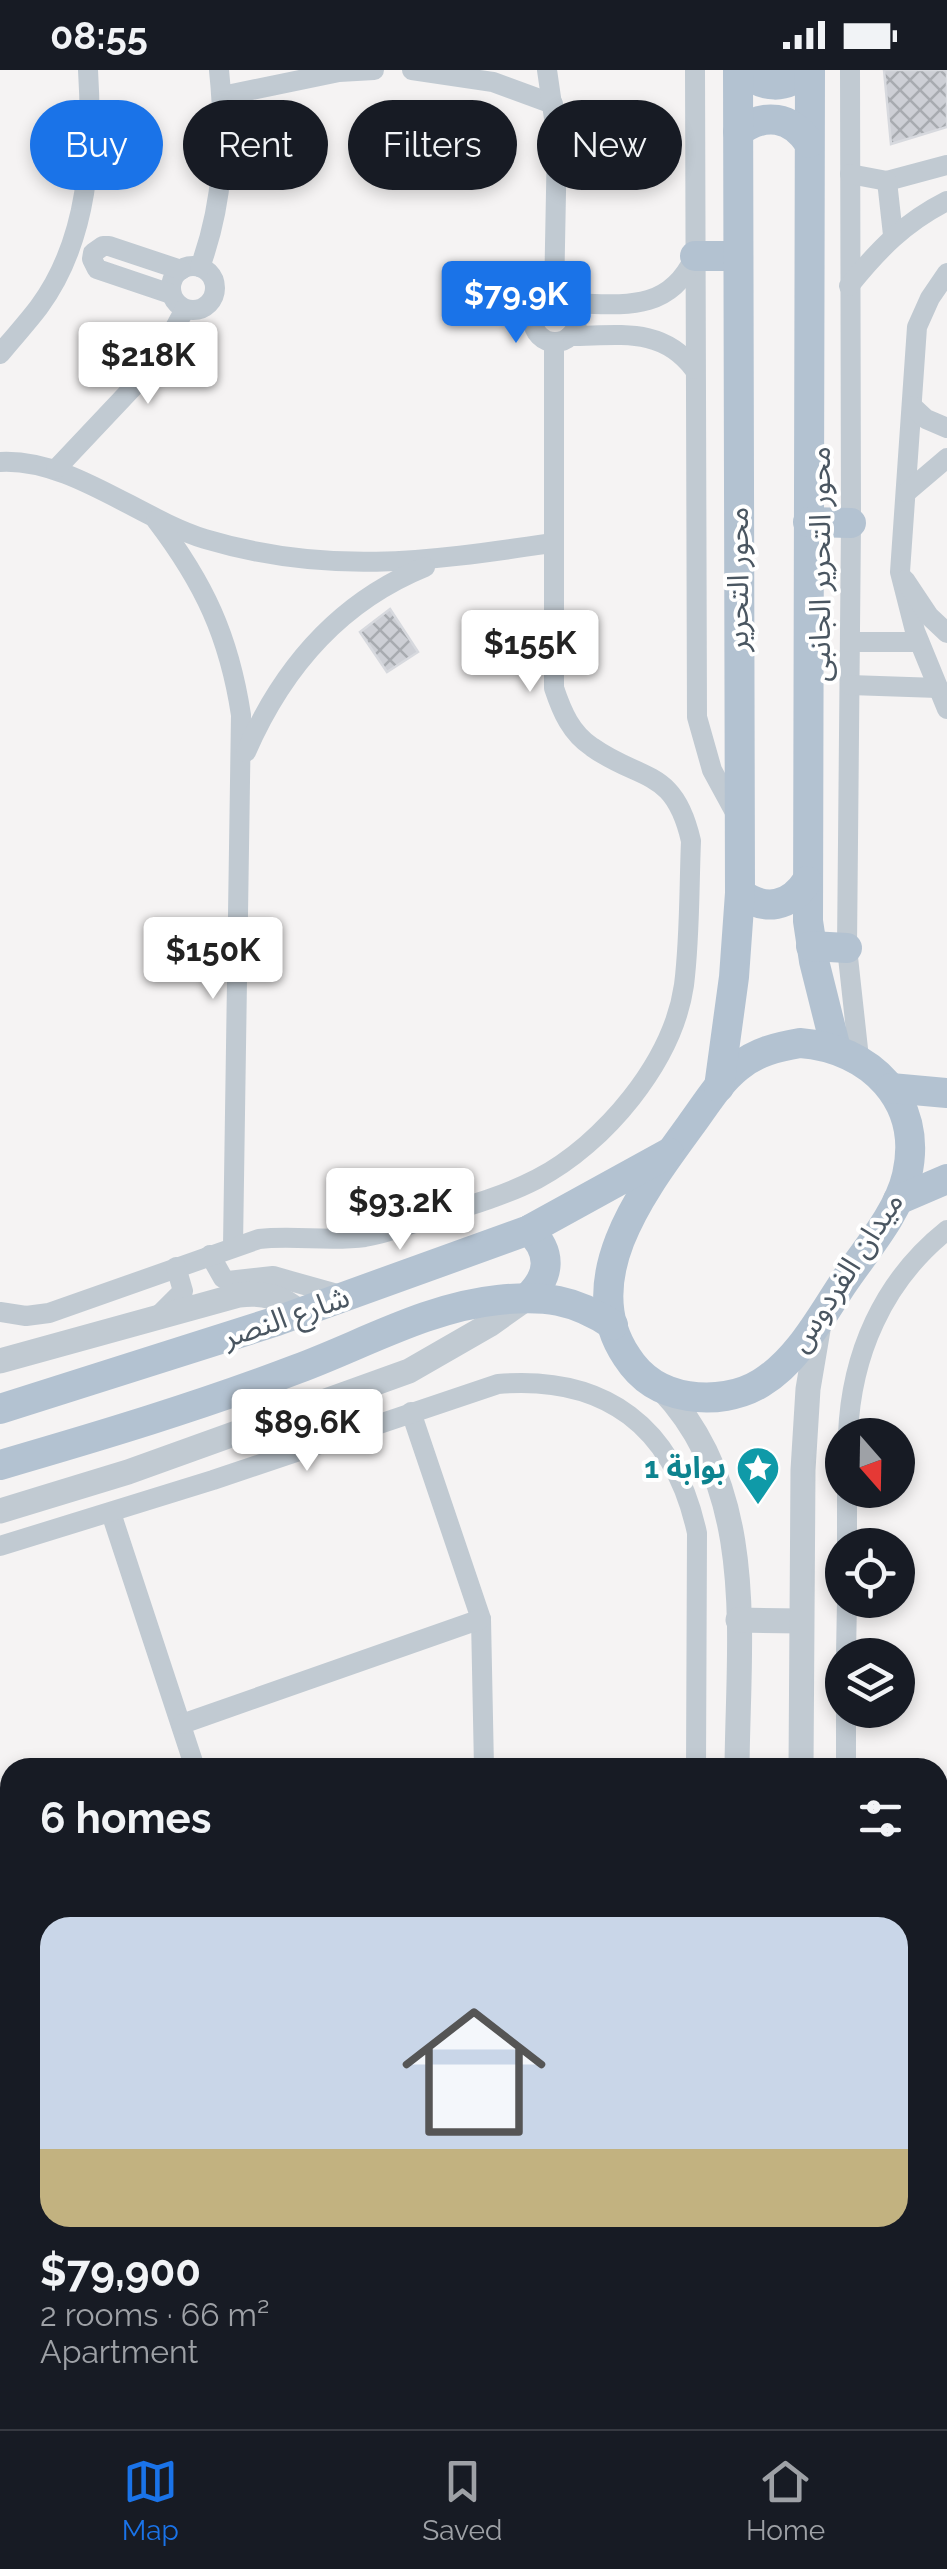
<!DOCTYPE html>
<meta charset="utf-8">
<style>
:root{--surface:#171b24;--page:#242831;--text:#f1f3f6;--muted:#9ea1a6;--line:#363941;--accent:#1a73e8}
body{margin:0;font-family:Raleway,"Noto Sans Arabic",sans-serif;background:var(--page);color:var(--text);height:100vh;display:flex;flex-direction:column;font-size:38px;white-space:nowrap}
*{box-sizing:border-box;margin:0}
p{font-size:32px;color:var(--muted)}
.icon{flex:none;width:55px;height:55px;fill:none;stroke:currentColor;stroke-width:2;stroke-linecap:round;stroke-linejoin:round}
.map{position:relative;flex:1;overflow:hidden}
.sheet{position:absolute;left:0px;top:1688px;width:948px;height:672px;display:flex;flex-direction:column;background:var(--surface);border-radius:30px 30px 0 0;box-shadow:0 5px 15px #0003}
.sheet>*{flex:none}
.top-card{position:absolute;left:30px;top:30px;width:888px;height:90px;display:flex;gap:20px}
.needle{width:65px;rotate:160deg}
.fabs{position:absolute;left:825px;top:1348px;display:grid;gap:20px}
.fabs a{display:grid;place-items:center;width:90px;height:90px;border-radius:50%;background:var(--surface);box-shadow:0 5px 15px #0003;font-size:50px}
.price{position:absolute;translate:-50% -85px;padding:0 22px;border-radius:10px;background:#fff;color:#222;font-size:32px;line-height:65px;filter:drop-shadow(0 2px 5px #0008)}
.price::after{content:'';position:absolute;left:50%;top:60px;width:30px;height:22px;margin-left:-15px;background:inherit;clip-path:polygon(0 0,100% 0,50% 100%)}
.price.current{background:var(--accent);color:#fff}
ul{padding:0;list-style:none}
li{display:grid;align-content:center;gap:20px;height:530px;padding:0 40px}
li span{display:grid;place-items:center;height:310px;border-radius:30px;color:#555}
li>.icon{margin-inline-start:auto}
span .icon{width:180px;height:180px;fill:#fffc;stroke-width:1}
li b{font-size:42px}
h2{display:flex;justify-content:space-between;align-items:center;height:120px;padding:0 40px;font-size:42px}
.pill{padding:0 35px;border-radius:45px;background:var(--surface);box-shadow:0 5px 15px #0003;font-size:35px;line-height:90px}
.pill.current{background:var(--accent);color:#fff}
.status{display:flex;justify-content:space-between;align-items:center;height:70px;padding:0 50px;background:var(--surface);direction:ltr}
.status svg{height:28px;fill:currentColor}
.tab-bar{display:flex;justify-content:space-around;align-items:center;height:140px;border-top:2px solid var(--line);background:var(--surface);font-size:28px;color:var(--muted)}
.tab-bar a{display:grid;justify-items:center;gap:5px}
.tab-bar .current{color:var(--accent)}
.map>svg:first-child{display:block}
.building{fill:url(#building-cross-hatch);stroke:#d7d9de;stroke-width:2.5}
.lines{fill:none;stroke-linecap:round;stroke-linejoin:round}
.minor{stroke:#c1cad2;stroke-width:20}
.tertiary{stroke:#c1cad2;stroke-width:25}
.primary{stroke:#b3c2d1;stroke-width:30}
.labels{text-anchor:middle;stroke-width:8;stroke-linejoin:round;paint-order:stroke}
.street-label{font-size:30px;fill:#4a5661;stroke:#fff}
.culture-label{font-size:30px;font-weight:bold;fill:#0d838f;stroke:#fff;text-anchor:end}
</style>
<div class="status"><b>08:55</b><svg viewBox="0 0 49 12"><path d="M0 12V9h3v3zM5 12V6h3v6zM10 12V3h3v9zM15 12V0h3v12zM26 1h20v11H26zM47 4h2v5h-2z"/></svg></div>
<div class="map">
<svg width="947" height="2359" viewBox="0 0 947 2359">
<defs>
<pattern id="building-cross-hatch" width="8" height="8" patternUnits="userSpaceOnUse" patternTransform="scale(2.5)"><rect width="8" height="8" fill="#cdcfd5"/><path d="M0 0l8 8M0 8l8-8" fill="none" stroke="#a8abb0"/></pattern>
</defs>
<rect width="100%" height="100%" fill="#f5f3f3"/>
<g class="building">
<polygon points="884,0 947,0 947,57 891,74"/>
<polygon points="390,539 418,582 387,602 360,562"/>
</g>
<g class="lines">
<g class="minor">
<polyline points="412,0 493,12 553,34"/>
<polyline points="547,0 557,69 554,228"/>
<polyline points="695,0 697,647 712,700 737,746"/>
<polyline points="850,0 851,453 847,878 859,988"/>
<polyline points="222,26 339,2 374,0"/>
<polyline points="850,104 887,111 947,95"/>
<polyline points="887,111 893,165"/>
<circle cx="193" cy="218" r="22"/>
<path d="M200 197C224 132 226 68 219 0"/>
<polyline points="947,203 930,228 917,257 900,502 915,561 947,639"/>
<path d="M849 216C878 180 905 152 947 131"/>
<polyline points="171,224 97,199 92,189 93,183 103,176 109,176 181,200"/>
<circle cx="555" cy="250" r="22"/>
<path d="M568 233C620 234 668 244 694 188"/>
<path d="M570 266C618 266 662 256 694 299"/>
<path d="M0 284C13 268 27 253 39 237 89 169 93 80 88 0"/>
<polyline points="912,336 926,349 947,358"/>
<path d="M0 392C70 388 138 448 205 469 329 506 428 491 553 473"/>
<polyline points="56,399 156,293 185,239"/>
<polyline points="907,422 947,388"/>
<path d="M156 450C204 513 229 566 241 645L233 1176"/>
<polyline points="905,510 929,546 947,563"/>
<polyline points="850,572 919,572"/>
<polyline points="850,615 938,618"/>
<path d="M246 682C283 597 339 532 425 497"/>
<polyline points="210,1185 223,1208 228,1211 273,1206 344,1226"/>
<path d="M0 1242 26 1246 49 1243 259 1169C294 1165 330 1172 365 1167 389 1163 414 1153 438 1145 472 1135 506 1125 537 1109 604 1074 673 992 684 915 690 868 689 818 691 771 674 697 641 712 592 677 571 663 562 642 554 618V272"/>
<polyline points="160,1244 183,1221 176,1197"/>
<polyline points="411,1342 481,1549 484,1698"/>
<path d="M848 1365C851 1285 883 1211 947 1160"/>
<polyline points="111,1443 195,1698"/>
<polyline points="847,1475 847,1420"/>
<path d="M0 1476 213 1410 498 1314C606 1305 674 1357 697 1463L696 1698"/>
<polyline points="846,1585 847,1530"/>
<polyline points="182,1654 481,1549"/>
<polyline points="846,1698 846,1640"/>
<polyline points="0,1814 10,1832"/>
<polyline points="0,1896 10,1893"/>
<polyline points="0,2132 10,2131"/>
<polyline points="938,2146 947,2146"/>
<polyline points="938,2289 947,2292"/>
<polyline points="13,2359 14,2350"/>
<polyline points="212,2359 215,2350"/>
<polyline points="412,2359 414,2350"/>
<polyline points="508,2359 508,2350"/>
<polyline points="694,2359 694,2350"/>
<polyline points="843,2359 843,2350"/>
</g>
<g class="tertiary">
<path d="M0 1291 239 1225C264 1222 282 1227 300 1243"/>
<path d="M663 1320C759 1422 738 1569 737 1698"/>
<polyline points="0,1441 128,1402 409,1301 489,1255 527,1228"/>
<polyline points="738,1550 801,1551"/>
<polyline points="801,1698 803,1400 808,1319 819,1254"/>
<polyline points="732,2359 732,2350"/>
<polyline points="798,2359 798,2350"/>
</g>
<g class="primary">
<path d="M743 0C762 19 787 20 805 0"/>
<polyline points="810,0 808,851 814,891 836,979"/>
<path d="M738 62C765 42 791 46 809 73"/>
<polyline points="695,186 738,186"/>
<polyline points="808,452 851,453"/>
<path d="M740 823C765 842 790 837 807 811"/>
<polyline points="811,876 847,878"/>
<path d="M800 973C870 978 924 1031 907 1105 898 1144 864 1182 842 1215 819 1250 797 1291 761 1313 740 1326 713 1330 688 1326 662 1322 641 1309 627 1287 574 1209 645 1118 690 1056 705 1036 718 1013 738 997 756 982 777 977 800 973Z"/>
<polyline points="719,1017 734,907 740,823 738,0"/>
<polyline points="891,1018 947,1023"/>
<polyline points="898,1130 947,1109"/>
<path d="M527 1228C551 1206 552 1182 529 1160"/>
<polyline points="0,1339 277,1251 529,1160 669,1083"/>
<path d="M0 1395C100 1366 200 1336 297 1299 362 1275 428 1237 498 1230 544 1225 574 1229 613 1255"/>
</g>
</g>
<defs>
<g id="sight-pin" transform="scale(2.25)"><path d="M0 17L-7.5 6A9.5 9.5 0 1 1 7.5 6Z" fill="#0f9aa8" stroke="#fff"/><path d="M0-6L1.8-2.2L6-1.7L2.9 1.2L3.7 5.4L0 3.3L-3.7 5.4L-2.9 1.2L-6-1.7L-1.8-2.2Z" fill="#fff"/></g>
</defs>
<g fill-rule="evenodd">
<use href="#sight-pin" x="758" y="1398"/>
</g>
<g class="labels">
<g class="street-label">
<text transform="translate(820 494) rotate(-90)" y="10">محور التحرير الجانبى</text>
<text transform="translate(738 509) rotate(-90)" y="10">محور التحرير</text>
<text transform="translate(846 1202) rotate(-57)" y="10">ميدان الفردوس</text>
<text transform="translate(286 1247) rotate(-19)" y="10">شارع النصر</text>
</g>
<g class="culture-label">
<text x="726" y="1408">بوابة 1</text>
</g>
</g>
</svg>
<div class="fabs">
<a><svg class="needle" viewBox="-14 -14 28 28"><path d="M0-13l5 13h-10z" fill="#e53935"/><path d="M0 13l5-13h-10z" fill="#9ea1a6"/></svg></a>
<a><svg class="icon" aria-label="locate" viewBox="0 0 24 24"><circle cx="12" cy="12" r="6"/><path d="M12 2v4M12 18v4M2 12h4M18 12h4"/></svg></a>
<a><svg class="icon" aria-label="layers" viewBox="0 0 24 24"><path d="M12 4l9 5-9 5-9-5zM3 14l9 5 9-5"/></svg></a>
</div>
<b class="price current" style="left:516px;top:276px">$79.9K</b>
<b class="price" style="left:148px;top:337px">$218K</b>
<b class="price" style="left:530px;top:625px">$155K</b>
<b class="price" style="left:213px;top:932px">$150K</b>
<b class="price" style="left:400px;top:1183px">$93.2K</b>
<b class="price" style="left:307px;top:1404px">$89.6K</b>
<div class="top-card">
<a class="pill current">Buy</a>
<a class="pill">Rent</a>
<a class="pill">Filters</a>
<a class="pill">New</a>
</div>
<section class="sheet">
<h2>6 homes<svg class="icon" aria-label="filters" viewBox="0 0 24 24"><path d="M4 7h16M4 17h16"/><circle cx="9" cy="7" r="2"/><circle cx="15" cy="17" r="2"/></svg></h2>
<ul>
<li><span style="background:linear-gradient(#c9d6e8 75%,#c2b280 0)"><svg class="icon" aria-label="home" viewBox="0 0 24 24"><path d="M3 11l9-7 9 7M6 9v11h12V9"/></svg></span><div><b>$79,900</b><p>2 rooms · 66 m²</p><p>Apartment</p></div></li>
</ul>
</section>
</div>
<nav class="tab-bar">
<a class="current"><svg class="icon" aria-label="map" viewBox="0 0 24 24"><path d="M3 6l6-2 6 2 6-2v14l-6 2-6-2-6 2zM9 4v14M15 6v14"/></svg>Map</a>
<a><svg class="icon" aria-label="saved" viewBox="0 0 24 24"><path d="M7 4h10v16l-5-4-5 4z"/></svg>Saved</a>
<a><svg class="icon" aria-label="home" viewBox="0 0 24 24"><path d="M3 11l9-7 9 7M6 9v11h12V9"/></svg>Home</a>
</nav>
